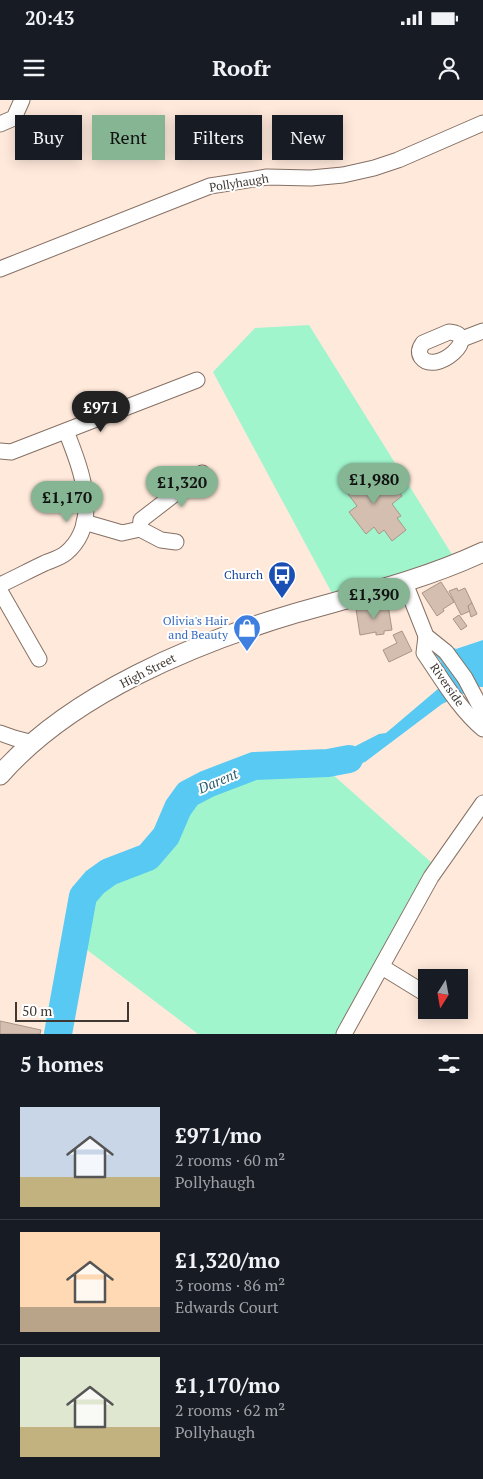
<!DOCTYPE html>
<meta charset="utf-8">
<style>
:root{--surface:#171b24;--page:#242831;--text:#f1f3f6;--muted:#9ea1a6;--line:#363941;--accent:#85b592}
body{margin:0;font-family:"PT Serif",serif;background:var(--page);color:var(--text);height:100vh;display:flex;flex-direction:column;font-size:19px;white-space:nowrap}
*{box-sizing:border-box;margin:0}
p{font-size:16px;color:var(--muted)}
.icon{flex:none;width:28px;height:28px;fill:none;stroke:currentColor;stroke-width:2;stroke-linecap:round;stroke-linejoin:round}
.map{position:relative;height:934px;overflow:hidden}
.drawer{display:flex;flex-direction:column;background:var(--surface);flex:1}
.drawer>*{flex:none}
.banner{position:absolute;left:15px;top:15px;width:454px;height:45px;display:flex;gap:10px}
.needle{width:32px;rotate:191deg}
.controls{position:absolute;left:418px;top:869px;display:grid;gap:10px}
.controls a{display:grid;place-items:center;width:50px;height:50px;border-radius:0px;background:var(--surface);box-shadow:0 2px 12px #0003;font-size:25px}
.scale{position:absolute;left:15px;bottom:12px;width:114px;box-sizing:border-box;padding-left:5px;border:2px solid #403832;border-top:0;font-size:14px;line-height:18px;white-space:nowrap;color:#403832;-webkit-text-stroke:4px #fff;paint-order:stroke}
.price{position:absolute;translate:-50% -42px;padding:0 11px;border-radius:18px;background:var(--accent);color:#111;font-size:16px;line-height:32px;filter:drop-shadow(0 1px 2px #0008)}
.price::after{content:'';position:absolute;left:50%;top:30px;width:15px;height:11px;margin-left:-8px;background:inherit;clip-path:polygon(0 0,100% 0,50% 100%)}
.price.current{background:#222;color:#fff}
ul{padding:0;list-style:none}
li{display:flex;align-items:center;gap:15px;height:125px;padding:0 20px}
li+li{border-top:1px solid var(--line)}
li span{display:grid;place-items:center;flex:none;width:140px;height:100px;border-radius:0px;color:#555}
li>.icon{margin-inline-start:auto}
span .icon{width:60px;height:60px;fill:#fffc;stroke-width:1}
li b{font-size:21px}
h2{display:flex;justify-content:space-between;align-items:center;height:60px;padding:0 20px;font-size:21px}
.chip{padding:0 18px;border-radius:0px;background:var(--surface);box-shadow:0 2px 12px #0003;font-size:18px;line-height:45px}
.chip.current{background:var(--accent);color:#111}
.status{display:flex;justify-content:space-between;align-items:center;height:35px;padding:0 25px;background:var(--surface);direction:ltr}
.status svg{height:14px;fill:currentColor}
header{display:flex;justify-content:space-between;align-items:center;height:65px;padding:0 20px;background:var(--surface);font-size:22px;font-weight:700}
.map>svg:first-child{display:block}
.green{fill:#a0f5cd}
.water{fill:#57c9f2}
.lines{fill:none;stroke-linecap:round;stroke-linejoin:round}
.river{stroke:#57c9f2;stroke-width:28}
.building{fill:#d3beb0;stroke:#a99588}
.minor-casing{stroke:#857165;stroke-width:17}
.major-casing{stroke:#857165;stroke-width:21}
.minor{stroke:#fff;stroke-width:15}
.major{stroke:#fff;stroke-width:19}
.labels{text-anchor:middle;stroke-width:4;stroke-linejoin:round;paint-order:stroke}
.street-label{font-size:12px;fill:#403832;stroke:#fff}
.transit-label{font-size:12px;fill:#164399;stroke:#fff;text-anchor:end}
.shop-label{font-size:12px;fill:#366cbe;stroke:#fff;text-anchor:end}
.water-label{font-size:14px;font-style:italic;fill:#2c5c6e;stroke:#fff}
</style>
<div class="status"><b>20:43</b><svg viewBox="0 0 49 12"><path d="M0 12V9h3v3zM5 12V6h3v6zM10 12V3h3v9zM15 12V0h3v12zM26 1h20v11H26zM47 4h2v5h-2z"/></svg></div>
<header><svg class="icon" aria-label="menu" viewBox="0 0 24 24"><path d="M4 6h16M4 12h16M4 18h16"/></svg>Roofr<svg class="icon" aria-label="person" viewBox="0 0 24 24"><circle cx="12" cy="8" r="4"/><path d="M4 21q1-7 8-7t8 7"/></svg></header>
<div class="map">
<svg width="483" height="934" viewBox="0 0 483 934">
<rect width="100%" height="100%" fill="#ffe9db"/>
<g class="green">
<polygon points="309,225 453,456 398,477 333,495 213,272 255,228"/>
<polygon points="291,667 331,673 432,763 337,934 198,934 78,843 87,800 111,777 151,763 169,742 191,701 228,682"/>
</g>
<polygon class="water" points="483,540 483,587 478,587 442,604 365,662 341,670 313,674 313,654 340,654 379,634 386,633 445,583 441,562 430,548 444,542 456,549"/>
<g class="lines">
<polyline class="river" points="58,934 83,796 95,782 109,772 148,757 166,736 178,708 188,694 207,684 254,666 328,663 349,659"/>
</g>
<g class="building">
<polygon points="354,371 359,372 375,390 389,380 402,396 392,404 401,416 397,418 406,430 392,441 384,430 379,434 374,427 366,434 349,412 357,406 343,387 342,379 347,372"/>
<polygon points="441,482 454,502 443,509 444,511 437,516 422,493"/>
<polygon points="457,488 458,491 465,488 472,503 468,506 470,511 461,515 449,491"/>
<polygon points="472,503 477,514 471,517 468,506"/>
<polygon points="388,505 392,530 384,531 384,534 376,535 376,532 360,535 356,509"/>
<polygon points="459,515 467,526 461,530 453,519"/>
<polygon points="402,531 412,551 389,562 383,550 397,543 393,535"/>
<polygon points="0,921 41,930 40,934 0,934"/>
</g>
<g class="lines">
<g class="minor-casing">
<g id="minor">
<polyline points="0,24 14,18 22,0"/>
<polyline points="0,169 210,86 267,77 311,78 343,75 374,68 398,60 483,23"/>
<path d="M449 232C483 234 436 277 421 257 418 252 420 247 423 243Z"/>
<polyline points="462,239 483,231"/>
<polyline points="0,351 11,352 197,280"/>
<polyline points="84,422 122,433 140,429 161,440 176,442"/>
<polyline points="140,429 141,420 202,373"/>
<polyline points="405,483 426,536 446,552 465,578 483,612"/>
<path d="M0 485C15 478 30 470 45 463 52 460 60 458 66 453 103 422 80 367 66 331"/>
<polyline points="0,491 39,559"/>
<path d="M426 536 424 553C442 579 459 609 483 629"/>
<polyline points="0,633 14,638 33,643"/>
<polyline points="382,867 426,894"/>
<polyline points="344,934 431,777 483,703"/>
</g>
</g>
<g class="major-casing">
<path id="major" d="M0 675C71 594 195 543 296 513 359 495 423 480 483 452"/>
</g>
<use href="#minor" class="minor"/>
<use href="#major" class="major"/>
</g>
<defs>
<g id="bus-pin" transform="scale(1.4375)"><path d="M0 17L-7.5 6A9.5 9.5 0 1 1 7.5 6Z" fill="#1a4fb4" stroke="#fff"/><path d="M-5-6H5V4H4V6H2V4H-2V6H-4V4H-5ZM-3.5-4V0h7V-4ZM-3.5 1.2v1.5H-2V1.2ZM2 1.2v1.5H3.5V1.2Z" fill="#fff"/></g>
<g id="shop-pin" transform="scale(1.4375)"><path d="M0 17L-7.5 6A9.5 9.5 0 1 1 7.5 6Z" fill="#3f7fe0" stroke="#fff"/><path d="M-5-2.5h2.3a2.7 3.5 0 0 1 5.4 0H5L5.5 6h-11ZM-1.5-2.5h3a1.5 2.3 0 0 0-3 0Z" fill="#fff"/></g>
</defs>
<g fill-rule="evenodd">
<use href="#bus-pin" x="282" y="475"/>
<use href="#shop-pin" x="247" y="528"/>
</g>
<g class="labels">
<g class="street-label">
<text transform="translate(239 83) rotate(-9)" y="4">Pollyhaugh</text>
<text transform="translate(148 571) rotate(-27)" y="4">High Street</text>
<text transform="translate(447 585) rotate(55)" y="4">Riverside</text>
</g>
<g class="transit-label">
<text x="263" y="479">Church</text>
</g>
<g class="shop-label">
<text x="228" y="525">Olivia's Hair<tspan x="228" dy="14">and Beauty</tspan></text>
</g>
<g class="water-label">
<text transform="translate(218 681) rotate(-23)" y="5">Darent</text>
</g>
</g>
</svg>
<div class="controls">
<a><svg class="needle" viewBox="-14 -14 28 28"><path d="M0-13l5 13h-10z" fill="#e53935"/><path d="M0 13l5-13h-10z" fill="#9ea1a6"/></svg></a>
</div>
<div class="scale">50 m</div>
<b class="price current" style="left:101px;top:333px">£971</b>
<b class="price" style="left:374px;top:405px">£1,980</b>
<b class="price" style="left:182px;top:408px">£1,320</b>
<b class="price" style="left:67px;top:423px">£1,170</b>
<b class="price" style="left:374px;top:520px">£1,390</b>
<div class="banner">
<a class="chip">Buy</a>
<a class="chip current">Rent</a>
<a class="chip">Filters</a>
<a class="chip">New</a>
</div>
</div>
<section class="drawer">
<h2>5 homes<svg class="icon" aria-label="filters" viewBox="0 0 24 24"><path d="M4 7h16M4 17h16"/><circle cx="9" cy="7" r="2"/><circle cx="15" cy="17" r="2"/></svg></h2>
<ul>
<li><span style="background:linear-gradient(#c9d6e8 70%,#c2b280 0)"><svg class="icon" aria-label="home" viewBox="0 0 24 24"><path d="M3 11l9-7 9 7M6 9v11h12V9"/></svg></span><div><b>£971/mo</b><p>2 rooms · 60 m²</p><p>Pollyhaugh</p></div></li>
<li><span style="background:linear-gradient(#ffd9b3 75%,#b9a48a 0)"><svg class="icon" aria-label="home" viewBox="0 0 24 24"><path d="M3 11l9-7 9 7M6 9v11h12V9"/></svg></span><div><b>£1,320/mo</b><p>3 rooms · 86 m²</p><p>Edwards Court</p></div></li>
<li><span style="background:linear-gradient(#dfe7d0 70%,#c2b280 0)"><svg class="icon" aria-label="home" viewBox="0 0 24 24"><path d="M3 11l9-7 9 7M6 9v11h12V9"/></svg></span><div><b>£1,170/mo</b><p>2 rooms · 62 m²</p><p>Pollyhaugh</p></div></li>
</ul>
</section>
